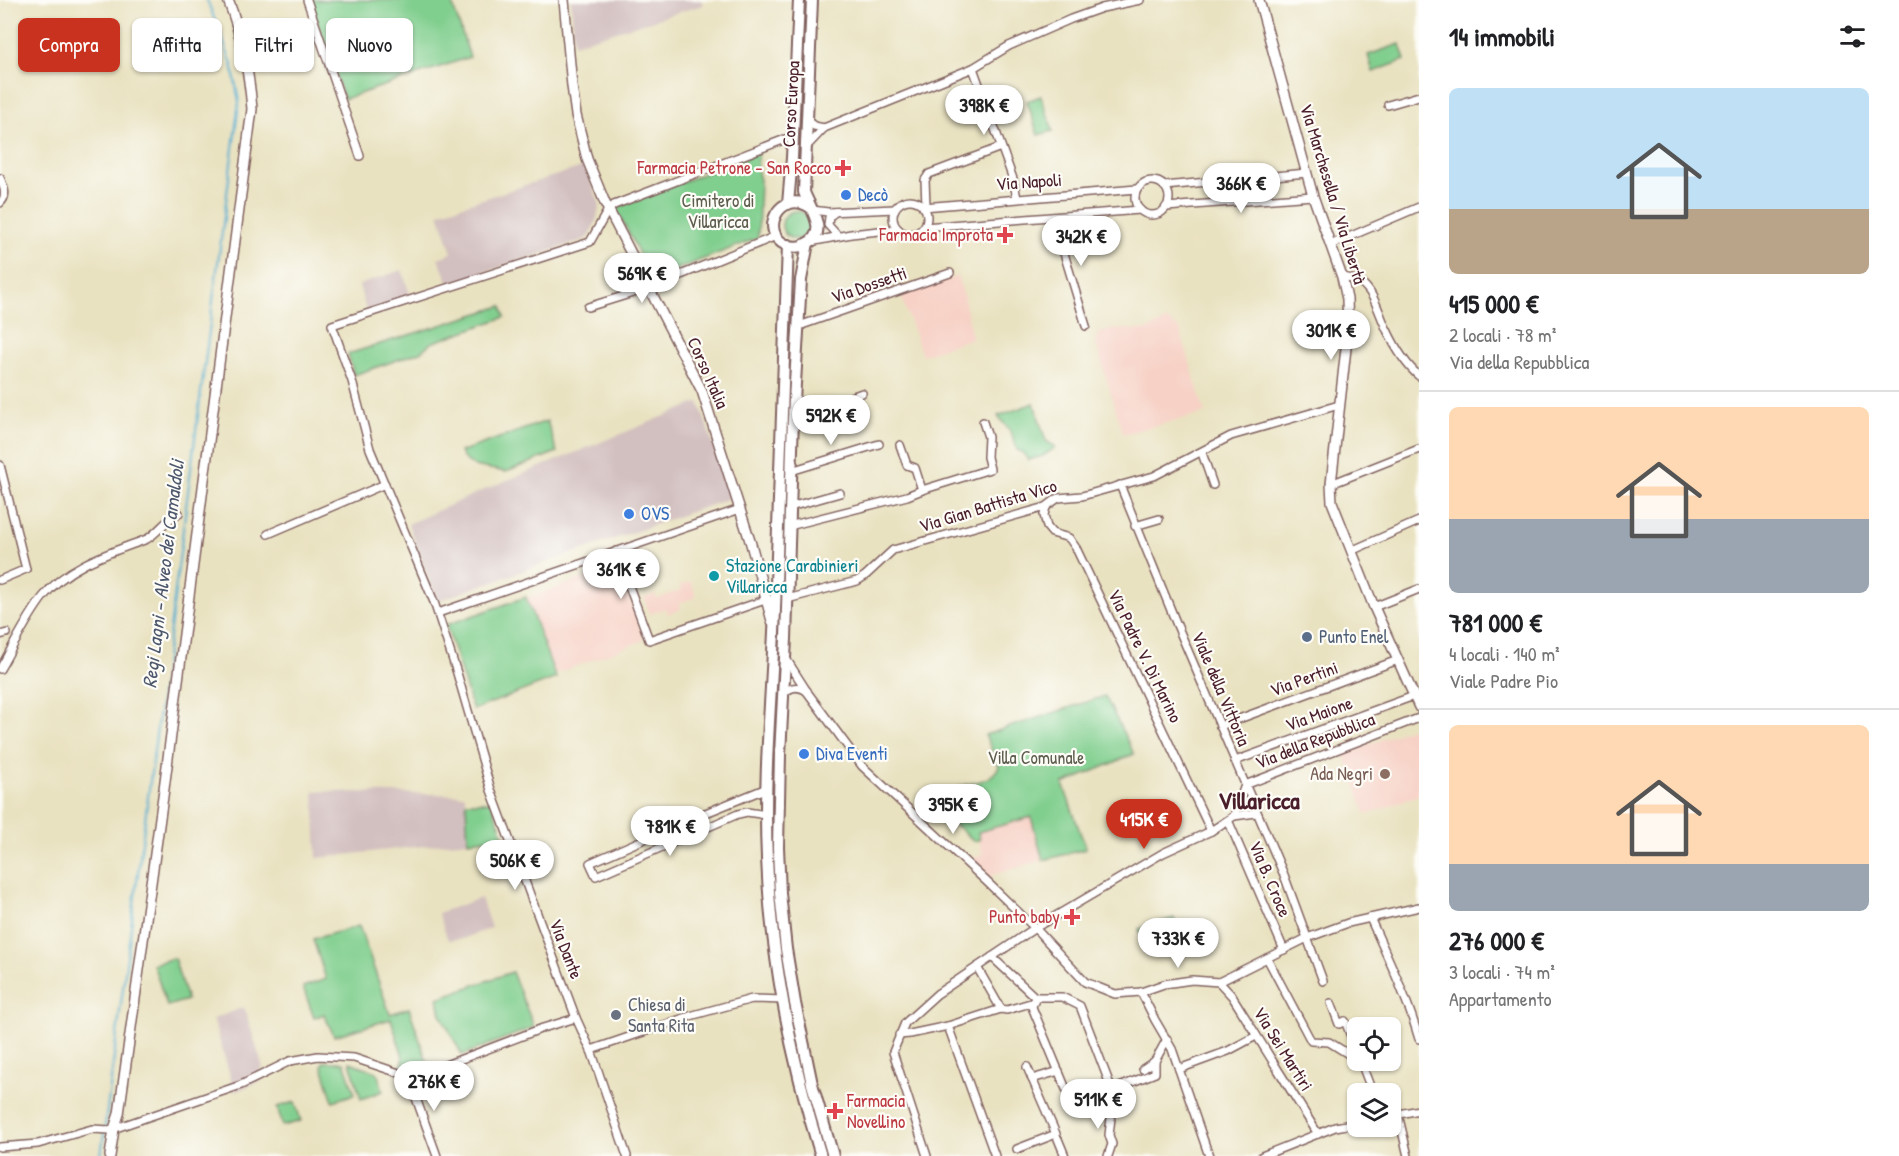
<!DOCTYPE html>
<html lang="it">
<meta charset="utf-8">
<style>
:root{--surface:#fff;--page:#f6f6f6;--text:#202124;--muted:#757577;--line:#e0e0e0;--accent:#c8321e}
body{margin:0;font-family:"Patrick Hand",sans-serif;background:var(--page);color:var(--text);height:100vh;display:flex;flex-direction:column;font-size:22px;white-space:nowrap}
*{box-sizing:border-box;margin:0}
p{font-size:20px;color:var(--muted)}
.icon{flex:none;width:33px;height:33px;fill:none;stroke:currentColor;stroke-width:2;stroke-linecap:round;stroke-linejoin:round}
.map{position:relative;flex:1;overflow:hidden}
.panel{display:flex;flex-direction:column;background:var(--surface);width:480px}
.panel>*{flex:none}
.banner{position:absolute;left:18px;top:18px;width:570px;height:54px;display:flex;gap:12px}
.buttons{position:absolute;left:1347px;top:1017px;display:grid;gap:12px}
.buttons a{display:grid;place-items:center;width:54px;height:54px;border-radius:9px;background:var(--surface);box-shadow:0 2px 4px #0004;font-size:30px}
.price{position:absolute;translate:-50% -51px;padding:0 14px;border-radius:21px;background:#fff;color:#222;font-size:20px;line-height:39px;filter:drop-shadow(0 2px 3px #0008)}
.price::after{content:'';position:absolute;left:50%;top:36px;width:18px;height:14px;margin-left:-9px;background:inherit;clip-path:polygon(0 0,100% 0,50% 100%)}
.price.current{background:var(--accent);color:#fff}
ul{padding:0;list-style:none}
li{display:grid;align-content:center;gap:12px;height:318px;padding:0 30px}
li+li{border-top:2px solid var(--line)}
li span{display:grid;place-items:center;height:186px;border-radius:9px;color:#555}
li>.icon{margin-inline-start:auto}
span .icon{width:108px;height:108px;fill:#fffc;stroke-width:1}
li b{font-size:26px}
h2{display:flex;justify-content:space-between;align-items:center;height:72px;padding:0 30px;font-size:26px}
.pill{padding:0 21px;border-radius:9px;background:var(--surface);box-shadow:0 2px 4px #0004;font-size:21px;line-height:54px}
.pill.current{background:var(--accent);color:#fff}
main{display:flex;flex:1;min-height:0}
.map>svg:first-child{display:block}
.built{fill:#f7d1c6}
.industrial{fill:#d2bfbf}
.green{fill:#81cf8f;stroke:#66775d;stroke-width:1.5}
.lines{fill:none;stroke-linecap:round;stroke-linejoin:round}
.stream{stroke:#53aed1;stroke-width:2}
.minor-casing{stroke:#826360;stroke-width:10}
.tertiary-casing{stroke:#826360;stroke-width:12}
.primary-casing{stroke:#826360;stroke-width:14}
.minor{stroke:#fff;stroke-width:7}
.tertiary{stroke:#fff;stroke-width:9}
.primary{stroke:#fff;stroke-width:10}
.health-dot{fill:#e0444e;stroke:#fdfcf7;stroke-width:2}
.shop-dot{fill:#3f7fe0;stroke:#fdfcf7;stroke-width:2}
.culture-dot{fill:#0f9aa8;stroke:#fdfcf7;stroke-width:2}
.service-dot{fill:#5c6f8a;stroke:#fdfcf7;stroke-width:2}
.education-dot{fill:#8d6e63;stroke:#fdfcf7;stroke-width:2}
.worship-dot{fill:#6b7280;stroke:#fdfcf7;stroke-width:2}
.labels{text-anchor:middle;stroke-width:4.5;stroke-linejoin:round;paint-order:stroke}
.street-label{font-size:18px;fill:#4a1f2b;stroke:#fdfcf7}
.health-label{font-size:18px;fill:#be3a42;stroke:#fdfcf7;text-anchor:end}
.shop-label{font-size:18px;fill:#366cbe;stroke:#fdfcf7;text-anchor:start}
.park-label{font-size:18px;fill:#5d5d4e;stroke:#fdfcf7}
.culture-label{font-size:18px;fill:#0d838f;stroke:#fdfcf7;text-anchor:start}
.service-label{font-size:18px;fill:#4e5e75;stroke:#fdfcf7;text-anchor:start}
.education-label{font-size:18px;fill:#785e54;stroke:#fdfcf7;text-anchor:end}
.worship-label{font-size:18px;fill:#5b616d;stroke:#fdfcf7;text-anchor:start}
.water-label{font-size:20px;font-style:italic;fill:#4e586d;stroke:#fdfcf7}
.district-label{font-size:24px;font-weight:bold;fill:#4a1f2b;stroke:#fdfcf7}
</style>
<main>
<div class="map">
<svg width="1419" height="1156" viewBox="0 0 1419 1156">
<rect width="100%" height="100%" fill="#fdfcf7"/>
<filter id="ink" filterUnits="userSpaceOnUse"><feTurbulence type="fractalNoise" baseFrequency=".0167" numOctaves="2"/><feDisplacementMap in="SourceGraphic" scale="12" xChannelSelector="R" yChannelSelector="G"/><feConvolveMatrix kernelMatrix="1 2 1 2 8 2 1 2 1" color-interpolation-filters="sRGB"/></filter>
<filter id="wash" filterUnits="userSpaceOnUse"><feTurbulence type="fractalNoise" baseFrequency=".008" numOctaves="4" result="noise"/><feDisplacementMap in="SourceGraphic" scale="24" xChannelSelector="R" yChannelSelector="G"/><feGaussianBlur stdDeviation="1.35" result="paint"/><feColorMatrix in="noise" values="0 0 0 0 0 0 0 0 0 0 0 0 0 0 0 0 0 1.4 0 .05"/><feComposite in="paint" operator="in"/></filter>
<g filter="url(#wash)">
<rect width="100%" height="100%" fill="#e9e2c1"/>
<g class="built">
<polygon points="957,276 963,293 972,338 922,355 901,296"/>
<polygon points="1166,321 1170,322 1180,330 1205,413 1123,434 1095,340 1099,333 1110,330 1125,329 1147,330"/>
<polygon points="618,566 644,640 555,674 527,598"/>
<polygon points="691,582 696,597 679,603 681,609 668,614 666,608 650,614 644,598 655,594 657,599 681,590 680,585"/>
<polygon points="1419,725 1419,795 1366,815 1344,754"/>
<polygon points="1031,817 1043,860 990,876 971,860 982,854 978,832"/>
</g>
<g class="industrial">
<polygon points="571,0 701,0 703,5 574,44"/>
<polygon points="585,166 600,205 596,221 589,236 584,240 449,284 438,258 452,253 439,213"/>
<polygon points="402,270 411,297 366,311 359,285"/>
<polygon points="699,402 731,498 437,601 408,524 479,492"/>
<polygon points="314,791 465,795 468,841 317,858"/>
<polygon points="481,898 491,928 462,939 448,940 438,913"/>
<polygon points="244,1007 263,1068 260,1070 264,1079 235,1092 213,1019"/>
</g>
<g class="green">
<polygon points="310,0 451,0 470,57 344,99"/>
<polygon points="1400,44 1405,60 1373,72 1368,55"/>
<polygon points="1041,96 1053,131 1038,135 1027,101"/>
<polygon points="759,152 757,168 760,180 758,238 662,275 656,276 648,271 616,208"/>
<circle cx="796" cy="225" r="14"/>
<polygon points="502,306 505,317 431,343 420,352 354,375 348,354"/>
<polygon points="1034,403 1046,441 1056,447 1043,456 1028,460 1022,452 1017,450 1011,432 998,416"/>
<polygon points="547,421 557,452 506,472 474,466 464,459 460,452"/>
<polygon points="526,597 556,678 473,710 446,625"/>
<path d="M1105 696 1134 754 1063 784 1086 849 1043 860 1031 817 978 832 980 840 974 841 930 803C939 798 947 792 956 788 970 782 992 783 999 766L985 735Z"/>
<polygon points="466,802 491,802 504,837 468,841"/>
<polygon points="1174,918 1180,937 1146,948 1139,929"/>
<polygon points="359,926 390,1014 409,1008 429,1067 412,1072 402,1070 403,1057 391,1019 334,1036 324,1014 314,1018 303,987 326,979 313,939"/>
<polygon points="174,958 187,1000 167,1006 153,964"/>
<polygon points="512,972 534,1027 462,1055 441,1015 438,998"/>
<polygon points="323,1062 344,1062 355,1094 333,1101 322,1066"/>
<polygon points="350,1062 377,1072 383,1091 361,1099"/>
<polygon points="295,1102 301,1121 283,1126 277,1107"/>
</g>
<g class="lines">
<polyline class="stream" points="101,1156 239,102 232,64 207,0"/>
</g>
</g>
<g filter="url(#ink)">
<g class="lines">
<g class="minor-casing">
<g id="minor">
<polyline points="307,0 360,156"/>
<polyline points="973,68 1013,179 1017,198"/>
<polyline points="1388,105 1419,96"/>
<polyline points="806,120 814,126 824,128"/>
<polyline points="807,146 824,128 973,68 1009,46 1071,19 1102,8 1140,0"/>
<path d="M0 178C4 187 8 196 0 203"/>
<circle cx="1152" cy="198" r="17"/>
<polyline points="1164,186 1307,173"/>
<circle cx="910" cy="217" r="17"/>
<polyline points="926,205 925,180 929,174 1001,147"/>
<polyline points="923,207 1137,189"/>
<polyline points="1166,207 1313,196"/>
<polyline points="812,210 828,212 895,209"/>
<polyline points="835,212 829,217 828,225 838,236"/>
<polyline points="1053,217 1086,326"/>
<polyline points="924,227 1140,210"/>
<polyline points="810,242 851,234 898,229"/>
<polyline points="1330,245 1419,207"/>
<path d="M1342 277C1348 278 1354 279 1360 282 1375 292 1379 315 1387 330 1395 347 1405 364 1419 376"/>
<polyline points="588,307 649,288 776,236"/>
<polyline points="799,326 950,273"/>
<polyline points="793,418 862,393"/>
<polyline points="1202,453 1213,485"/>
<polyline points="0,465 26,569 0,580"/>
<polyline points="791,471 879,444"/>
<polyline points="1331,484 1419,449"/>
<polyline points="1120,485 1177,625 1284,875 1323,981"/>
<polyline points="922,490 990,469 987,457 988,437 983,422"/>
<polyline points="790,507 840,493"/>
<polyline points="1046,507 1044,515 1047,527 1052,533 1069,538 1076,548 1211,831"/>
<polyline points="789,526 907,496 922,490 915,468 907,465 900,445"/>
<polyline points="1135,526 1159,519"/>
<polyline points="268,534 385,484"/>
<polyline points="616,551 649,640 768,599"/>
<polyline points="1351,551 1419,521"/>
<polyline points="787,599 857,581 865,576 893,550 1046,507 1058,498 1082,496 1154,476 1231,436 1339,405"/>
<polyline points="1374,607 1419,589"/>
<polyline points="438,613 740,509"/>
<polyline points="0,635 7,633"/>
<polyline points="785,657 808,693 862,766 986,881 1035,928 1085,982 1115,994 1141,992 1164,984 1192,980 1219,982"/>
<path d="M0 669C14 645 26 619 43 597 68 565 110 553 147 539 159 532 166 519 179 513"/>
<path d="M783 695C789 687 798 685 807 691"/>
<polyline points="1220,726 1398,660"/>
<polyline points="1235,761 1414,696"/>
<polyline points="767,815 747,812 738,814 596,876 590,863 681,823 767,788"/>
<polyline points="1234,816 1256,813"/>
<polyline points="1228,820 1284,950"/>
<path d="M1370 918C1388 958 1407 997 1419 1039"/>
<polyline points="992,957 1035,997 1032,1007 1066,1089 1092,1092"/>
<polyline points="1267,958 1311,1041 1329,1042 1350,1055 1358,1055"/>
<polyline points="977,967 1001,1009 1007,1010 1034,1002"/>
<polyline points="1219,982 1307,938 1348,923 1419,907"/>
<polyline points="1219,982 1232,996 1318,1134"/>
<polyline points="1141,992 1155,1020 1172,1049 1209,1156"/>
<polyline points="1035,997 1062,997 1080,1006 1112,1090 1115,1092"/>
<polyline points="1331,1003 1339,1024 1345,1021 1358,1054"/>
<polyline points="948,1026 1001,1009"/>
<polyline points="899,1035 910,1034 948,1026 995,1156"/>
<polyline points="591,1050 690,1016 752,999 783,1000"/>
<polyline points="1360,1060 1373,1094"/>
<polyline points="1143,1069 1155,1061 1167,1039"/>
<polyline points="1179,1069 1228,1051 1256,1036"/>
<polyline points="408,1076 437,1156"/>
<polyline points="1032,1079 1059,1071"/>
<polyline points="1108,1109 1115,1107 1115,1092 1117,1088 1155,1073 1155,1061"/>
<polyline points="1398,1114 1408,1156"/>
<polyline points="1390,1116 1419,1110"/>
<polyline points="1058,1139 1065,1156"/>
<polyline points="0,1147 38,1144 92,1129 110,1130 241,1085 290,1061 318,1056 354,1058 408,1076 422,1074 543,1028 576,1018"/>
<polyline points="1017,1149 1056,1134 1027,1067"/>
<polyline points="627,1156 592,1053 576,1018 491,790 457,673 434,602 370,449 352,381 332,325 590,242 608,210 614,205 788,138 793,138"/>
<polyline points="927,1156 893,1052 905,1023 937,994 1035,928 1163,853 1211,831 1234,816 1245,785 1419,718"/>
<polyline points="1108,1156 1112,1144 1109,1135 1112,1109"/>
<polyline points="1262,1156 1335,1127 1358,1123"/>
</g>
</g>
<g class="tertiary-casing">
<g id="tertiary">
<polyline points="564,0 572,86 576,115 587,159 605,203 702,391 751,544 772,621"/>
<polyline points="1259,0 1313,196 1342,277 1347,299 1348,330 1331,484 1332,502 1374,607 1419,707"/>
<path d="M110 1156 114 1129 119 1114 164 789 252 109C249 71 242 36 228 0"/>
</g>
</g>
<g class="primary-casing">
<g id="primary">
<polyline points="788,204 792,158 799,0"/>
<path d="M810 207C780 188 758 232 786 245 792 247 798 248 804 245 831 234 810 209 804 192L812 0"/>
<polyline points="808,243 801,280 793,418 786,639 780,755 778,847 780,893 786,949 795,1003 812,1084 833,1156"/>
<path d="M788 245C783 367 780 488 775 609 772 692 763 775 767 858 771 959 791 1059 821 1156"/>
</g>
</g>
<use href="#minor" class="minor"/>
<use href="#tertiary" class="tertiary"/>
<use href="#primary" class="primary"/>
</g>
</g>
<g class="health-dot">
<path d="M840 159h6v6h6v6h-6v6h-6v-6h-6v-6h6z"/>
<path d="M1002 226h6v6h6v6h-6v6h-6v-6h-6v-6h6z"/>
<path d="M1069 908h6v6h6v6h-6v6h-6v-6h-6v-6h6z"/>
<path d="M832 1102h6v6h6v6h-6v6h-6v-6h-6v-6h6z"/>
</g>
<g class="shop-dot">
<circle cx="846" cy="195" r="6"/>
<circle cx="629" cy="514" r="6"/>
<circle cx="804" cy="754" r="6"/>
</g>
<circle class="culture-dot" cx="714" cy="576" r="6"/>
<circle class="service-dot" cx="1307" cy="637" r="6"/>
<circle class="education-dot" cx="1385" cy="774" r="6"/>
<circle class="worship-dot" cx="616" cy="1015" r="6"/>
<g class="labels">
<g class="street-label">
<text transform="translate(791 104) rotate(-87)" y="6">Corso Europa</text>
<text transform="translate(1029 182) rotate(-4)" y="6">Via Napoli</text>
<text transform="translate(1333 194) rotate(73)" y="6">Via Marchesella / Via Libertà</text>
<text transform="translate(869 285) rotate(-19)" y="6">Via Dossetti</text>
<text transform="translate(708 373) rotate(66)" y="6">Corso Italia</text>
<text transform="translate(988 506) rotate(-17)" y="6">Via Gian Battista Vico</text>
<text transform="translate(1145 656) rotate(64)" y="6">Via Padre V. Di Marino</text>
<text transform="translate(1304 679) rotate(-20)" y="6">Via Pertini</text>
<text transform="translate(1221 689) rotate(67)" y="6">Viale della Vittoria</text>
<text transform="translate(1319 714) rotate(-20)" y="6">Via Maione</text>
<text transform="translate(1315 741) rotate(-21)" y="6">Via della Repubblica</text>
<text transform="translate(1270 879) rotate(67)" y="6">Via B. Croce</text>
<text transform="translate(566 949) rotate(69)" y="6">Via Dante</text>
<text transform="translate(1283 1049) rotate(58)" y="6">Via Sei Martiri</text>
</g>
<g class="health-label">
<text x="831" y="174">Farmacia Petrone - San Rocco</text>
<text x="993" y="241">Farmacia Improta</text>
<text x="1060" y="923">Punto baby</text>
<text x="847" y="1107" text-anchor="start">Farmacia<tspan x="847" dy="21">Novellino</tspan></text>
</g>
<g class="shop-label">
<text x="858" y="201">Decò</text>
<text x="641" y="520">OVS</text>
<text x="816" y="760">Diva Eventi</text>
</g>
<g class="park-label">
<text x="718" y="207">Cimitero di<tspan x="718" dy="21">Villaricca</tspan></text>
<text x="1036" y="764">Villa Comunale</text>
</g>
<g class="culture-label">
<text x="726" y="572">Stazione Carabinieri<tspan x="726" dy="21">Villaricca</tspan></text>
</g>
<g class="service-label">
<text x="1319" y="643">Punto Enel</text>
</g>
<g class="education-label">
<text x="1373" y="780">Ada Negri</text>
</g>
<g class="worship-label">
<text x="628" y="1011">Chiesa di<tspan x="628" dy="21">Santa Rita</tspan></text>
</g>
<g class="water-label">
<text transform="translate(163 574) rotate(-83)" y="7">Regi Lagni - Alveo dei Camaldoli</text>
</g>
<g class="district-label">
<text x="1259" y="809">Villaricca</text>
</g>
</g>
</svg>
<div class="buttons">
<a><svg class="icon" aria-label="locate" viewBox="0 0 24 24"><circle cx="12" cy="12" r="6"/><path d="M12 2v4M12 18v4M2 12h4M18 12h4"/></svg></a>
<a><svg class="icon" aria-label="layers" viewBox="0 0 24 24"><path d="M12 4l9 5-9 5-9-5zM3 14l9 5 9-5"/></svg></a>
</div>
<b class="price" style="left:984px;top:136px">398K €</b>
<b class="price" style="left:1241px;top:214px">366K €</b>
<b class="price" style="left:1081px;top:267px">342K €</b>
<b class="price" style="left:642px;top:304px">569K €</b>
<b class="price" style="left:1331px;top:361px">301K €</b>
<b class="price" style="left:831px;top:446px">592K €</b>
<b class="price" style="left:621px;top:600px">361K €</b>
<b class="price" style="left:953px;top:835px">395K €</b>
<b class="price current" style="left:1144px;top:850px">415K €</b>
<b class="price" style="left:670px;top:857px">781K €</b>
<b class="price" style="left:515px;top:891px">506K €</b>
<b class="price" style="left:1178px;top:969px">733K €</b>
<b class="price" style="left:434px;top:1112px">276K €</b>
<b class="price" style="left:1098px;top:1130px">511K €</b>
<div class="banner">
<a class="pill current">Compra</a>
<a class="pill">Affitta</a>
<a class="pill">Filtri</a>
<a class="pill">Nuovo</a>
</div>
</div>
<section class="panel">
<h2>14 immobili<svg class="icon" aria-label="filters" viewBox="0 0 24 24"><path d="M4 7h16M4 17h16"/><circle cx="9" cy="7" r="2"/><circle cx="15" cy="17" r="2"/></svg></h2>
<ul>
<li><span style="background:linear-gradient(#bfe0f5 65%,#b9a48a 0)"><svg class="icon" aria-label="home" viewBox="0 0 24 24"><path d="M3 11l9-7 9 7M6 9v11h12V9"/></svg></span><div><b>415 000 €</b><p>2 locali · 78 m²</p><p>Via della Repubblica</p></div></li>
<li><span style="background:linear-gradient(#ffd9b3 60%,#9aa5b1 0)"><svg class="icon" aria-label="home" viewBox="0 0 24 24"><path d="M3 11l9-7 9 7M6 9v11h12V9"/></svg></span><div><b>781 000 €</b><p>4 locali · 140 m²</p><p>Viale Padre Pio</p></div></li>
<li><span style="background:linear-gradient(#ffd9b3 75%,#9aa5b1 0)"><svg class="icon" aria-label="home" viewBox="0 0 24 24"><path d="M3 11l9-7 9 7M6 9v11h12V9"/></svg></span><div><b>276 000 €</b><p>3 locali · 74 m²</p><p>Appartamento</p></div></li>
</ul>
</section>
</main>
